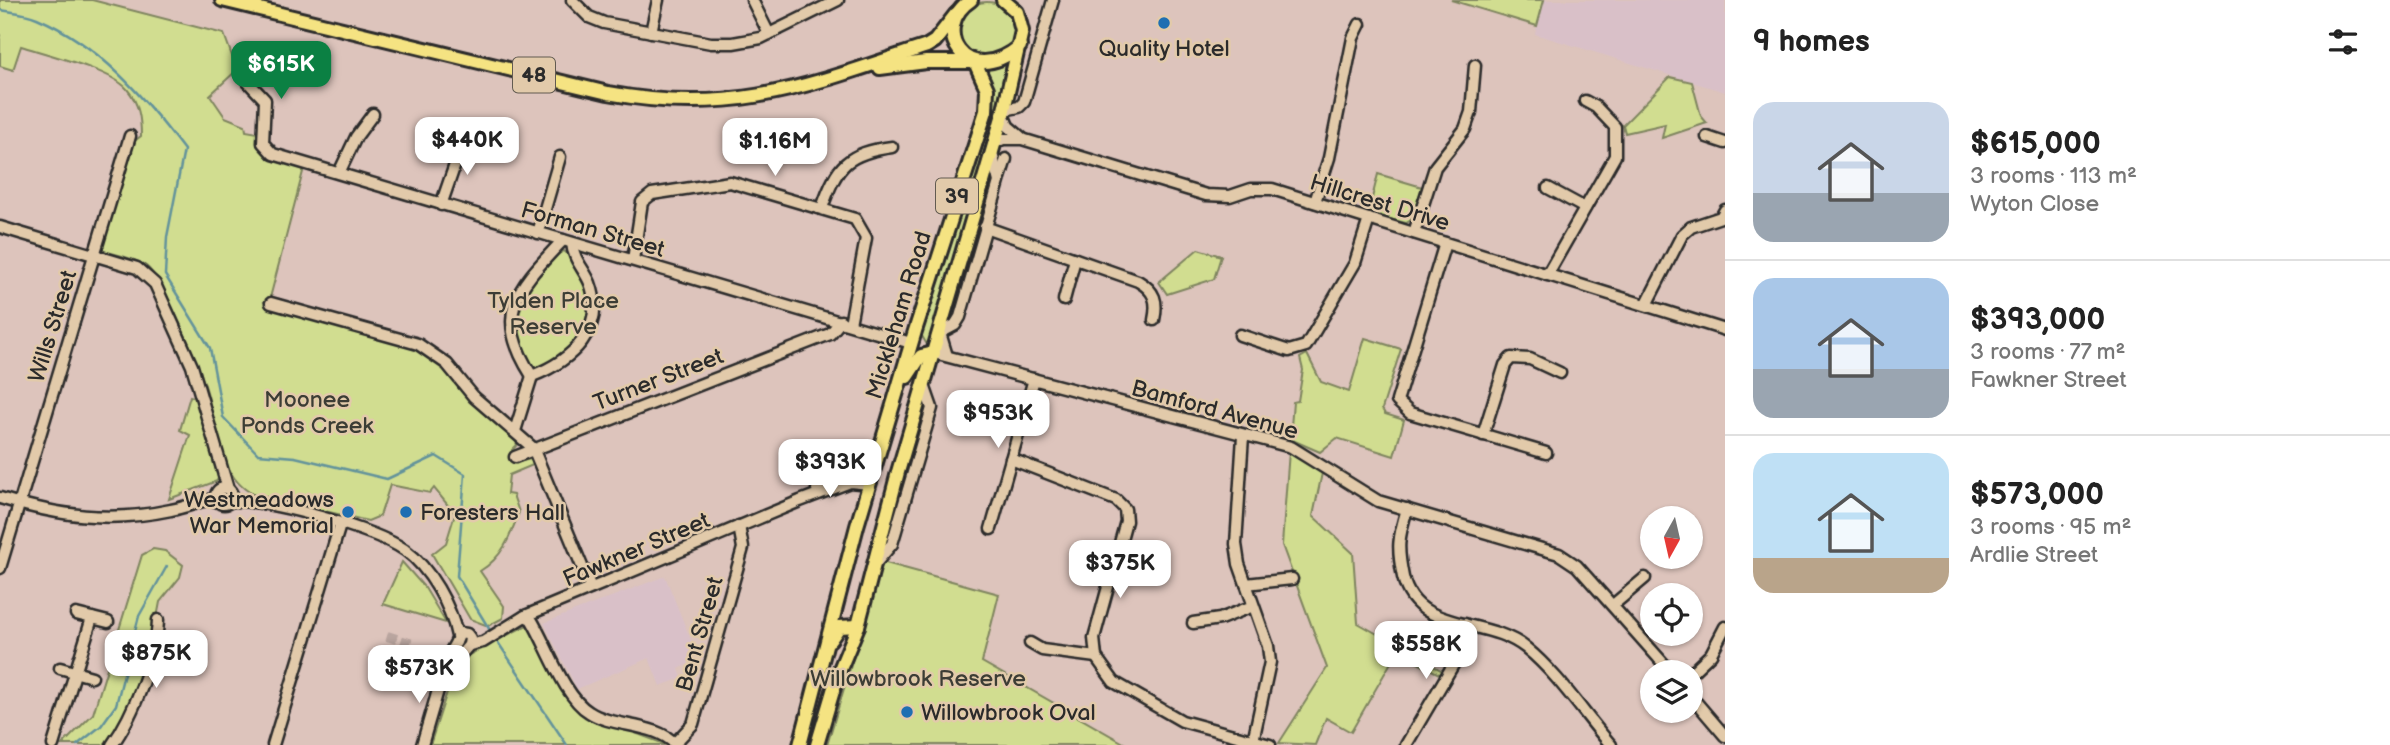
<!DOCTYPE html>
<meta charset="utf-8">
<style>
:root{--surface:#fff;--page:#f2f2f2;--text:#222;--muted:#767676;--line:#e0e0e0;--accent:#0b8043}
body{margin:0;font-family:"Balsamiq Sans",sans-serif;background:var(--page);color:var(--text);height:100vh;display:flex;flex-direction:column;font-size:26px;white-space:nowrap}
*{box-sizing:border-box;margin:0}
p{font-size:23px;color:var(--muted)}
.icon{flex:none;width:38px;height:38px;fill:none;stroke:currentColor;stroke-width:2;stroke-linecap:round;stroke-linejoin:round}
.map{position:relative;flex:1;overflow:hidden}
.side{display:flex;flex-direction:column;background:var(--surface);width:665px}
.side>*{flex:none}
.needle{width:46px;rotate:188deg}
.tools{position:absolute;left:1640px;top:506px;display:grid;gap:14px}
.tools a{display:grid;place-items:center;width:63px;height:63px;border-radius:50%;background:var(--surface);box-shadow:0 2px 5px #0004;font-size:35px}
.price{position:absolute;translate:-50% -60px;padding:0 16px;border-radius:14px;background:#fff;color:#222;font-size:23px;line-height:46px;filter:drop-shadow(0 2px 4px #0008)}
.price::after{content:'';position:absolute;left:50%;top:42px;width:21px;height:16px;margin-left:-10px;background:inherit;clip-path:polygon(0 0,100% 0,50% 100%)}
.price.on{background:var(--accent);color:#fff}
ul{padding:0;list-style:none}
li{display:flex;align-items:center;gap:21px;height:175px;padding:0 28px}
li+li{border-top:2px solid var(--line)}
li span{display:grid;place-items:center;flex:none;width:196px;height:140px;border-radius:21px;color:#555}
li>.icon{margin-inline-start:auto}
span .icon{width:84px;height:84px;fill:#fffc;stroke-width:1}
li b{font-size:30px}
h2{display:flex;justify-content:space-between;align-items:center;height:84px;padding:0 28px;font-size:30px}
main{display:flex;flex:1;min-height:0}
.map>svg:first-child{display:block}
.built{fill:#d9c0c8}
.green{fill:#d1dd90;stroke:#7e845e;stroke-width:2}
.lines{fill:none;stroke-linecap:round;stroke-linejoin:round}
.stream{stroke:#63939b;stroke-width:2.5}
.minor-tunnel{stroke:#b9a59f;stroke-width:10;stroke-dasharray:10 5;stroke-linecap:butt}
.minor-casing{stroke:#2b2b2b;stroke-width:15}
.major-casing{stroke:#2b2b2b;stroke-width:18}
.minor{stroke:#e2caaa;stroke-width:10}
.major{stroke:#f5e382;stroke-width:12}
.poi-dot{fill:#1f6fb2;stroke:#e2caaa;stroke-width:2.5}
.labels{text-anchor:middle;stroke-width:5;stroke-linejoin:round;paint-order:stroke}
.shield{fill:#e2caaa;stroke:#625b51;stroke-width:2}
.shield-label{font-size:21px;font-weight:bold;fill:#2b2b2b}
.poi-label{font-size:23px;fill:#2b2b2b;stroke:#e2caaa;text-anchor:start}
.street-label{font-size:23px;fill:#2b2b2b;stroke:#e2caaa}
.park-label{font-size:23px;fill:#3c3d35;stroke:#e2caaa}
</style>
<main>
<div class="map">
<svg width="1725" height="745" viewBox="0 0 1725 745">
<rect width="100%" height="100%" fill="#ddc4bc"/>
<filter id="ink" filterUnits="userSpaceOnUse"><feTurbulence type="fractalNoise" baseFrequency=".0143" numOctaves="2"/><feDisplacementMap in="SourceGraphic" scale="14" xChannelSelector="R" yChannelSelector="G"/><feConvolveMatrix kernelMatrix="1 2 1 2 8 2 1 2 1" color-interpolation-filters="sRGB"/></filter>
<g filter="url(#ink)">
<g class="built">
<polygon points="1544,0 1725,0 1725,92 1535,34"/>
<polygon points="665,576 698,658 679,669 682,678 660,686 649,658 577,689 544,623"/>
</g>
<g class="green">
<path d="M0 0H92L224 34 237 70 210 95 225 117 245 125 246 131 258 133C262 164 277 160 304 168L270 298 264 302 268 307 419 350 454 375 469 397 514 435 517 445 512 450 517 462 531 459 533 465 509 475 507 494 513 495 519 512C510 537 503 557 480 571L504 606 503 618 488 626 470 619 432 554 446 543 455 514 434 488 430 493 390 485 380 516 368 521 255 495C218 478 217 427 207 392 200 368 164 279 146 266 133 257 114 254 100 250L132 143 141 136C141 119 139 103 127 89 111 70 46 54 21 46L13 70 0 66Z"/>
<polygon points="1451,0 1544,0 1537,26"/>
<circle cx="987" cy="30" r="28"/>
<polygon points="1006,64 989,143 928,346 920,333 985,124 984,68"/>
<polygon points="1670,77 1692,82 1701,116 1707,123 1662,138 1665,124 1625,133 1623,125"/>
<polygon points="1378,174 1422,187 1413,219 1406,223 1368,214"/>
<polygon points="1198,249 1221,256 1214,279 1167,294 1159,282"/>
<path d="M564 251C596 275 598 327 569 354 560 362 544 366 534 370 525 356 515 342 514 325 513 296 538 262 564 251Z"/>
<polygon points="1365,338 1401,349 1382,409 1385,414 1404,420 1394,456 1337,438 1320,452 1290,439 1293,402 1298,401 1303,370 1300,358 1307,354 1321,382 1349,392"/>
<polygon points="190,396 197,398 218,478 217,481 169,499 190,435 180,430"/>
<polygon points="1289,451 1305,458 1322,473 1313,516 1353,553 1358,623 1446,673 1443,676 1397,652 1351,732 1326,718 1315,745 1279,743 1327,668 1282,545"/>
<polygon points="153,549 165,551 183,565 180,577 160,602 151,649 132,703 117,733 106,745 62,745 93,714 142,555"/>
<polygon points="402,562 425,588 446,623 383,604"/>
<polygon points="882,562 999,594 982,662 1127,745 827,745"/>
<polygon points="529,624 573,704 582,713 667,745 430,745 457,661"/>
</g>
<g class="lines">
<g class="stream">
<path d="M0 10C12 12 26 13 37 18 100 45 144 97 184 150L167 237 165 275 210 348 223 417 258 454 295 457 387 479 436 456 465 474 457 576 491 632"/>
<polyline points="495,638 567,745"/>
<polyline points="77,745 101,726 116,705 139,616 167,566"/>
</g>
<polyline class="minor-tunnel" points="387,636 412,644"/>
<g class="minor-casing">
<g id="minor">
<polyline points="572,0 589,17 604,23 711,43 733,43 761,38 838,0"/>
<polyline points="752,0 769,34"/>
<polyline points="651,32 658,0"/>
<polyline points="248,82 265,100 263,143 273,154 911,343"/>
<polyline points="1004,110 1019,107 1024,102 1053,0"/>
<polyline points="1003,114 1008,126 1022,138"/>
<polyline points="1707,137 1725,143"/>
<polyline points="995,143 1003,139 1022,139 1206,195 1230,196 1251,189 1272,189 1725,330"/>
<polyline points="339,173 356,137 373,114"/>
<polyline points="999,181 1006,159"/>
<polyline points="1548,188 1585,208"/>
<polyline points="1315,202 1329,158 1353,38 1360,24"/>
<polyline points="441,205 459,153 470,138"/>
<path d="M822 208C837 165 847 153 892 147"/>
<polyline points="0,227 137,268 155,284 192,366 228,489"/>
<path d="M985 227 1138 281C1155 291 1158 301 1154 320"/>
<polyline points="538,233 560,157"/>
<polyline points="1414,233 1435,167 1465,129 1471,112 1475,65"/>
<polyline points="1445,243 1397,401 1410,413 1546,453"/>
<polyline points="633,260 642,202 652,194 730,182 855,219 866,238 850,324"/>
<polyline points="1547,275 1615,156 1615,127 1596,107 1585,101"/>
<polyline points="1064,300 1075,259"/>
<polyline points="271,303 418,344 447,364 474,397 533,448 591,588"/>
<polyline points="1646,305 1682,235 1691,227 1721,217 1725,210"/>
<polyline points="1240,335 1289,351 1306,346 1355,263 1369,219"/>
<polyline points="934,353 1291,447 1378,501 1559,554 1577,566 1671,672"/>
<polyline points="947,356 940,333 955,325 960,317 999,182 992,153"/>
<path d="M532 376C571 361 607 329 590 283 584 269 573 259 572 243"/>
<path d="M532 376C491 312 519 287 563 240"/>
<polyline points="515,431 532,376"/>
<polyline points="1483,435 1505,365 1511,358 1530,359 1560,373"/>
<polyline points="1243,436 1236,544 1239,564 1268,646 1270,662 1253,741"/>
<polyline points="515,457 830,334 841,321"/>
<polyline points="1011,459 1116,500 1125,509 1126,521 1094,638 1096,657 1114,682 1182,721 1270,745"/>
<circle cx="224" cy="496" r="8"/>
<polyline points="817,489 878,459"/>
<path d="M0 498C59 516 110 523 171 510 183 508 195 503 207 500L218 501"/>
<path d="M231 501C268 499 374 529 405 550 430 568 451 606 457 636"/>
<path d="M1407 509C1398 538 1397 548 1403 577 1416 634 1487 616 1526 648 1558 674 1584 714 1611 745"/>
<polyline points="991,529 1034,379"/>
<polyline points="875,564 892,544 932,408 924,385"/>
<polyline points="0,568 130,136"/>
<polyline points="1246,584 1292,579"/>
<polyline points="1613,605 1645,578"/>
<polyline points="76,614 92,618"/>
<path d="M525 616 531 619C547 645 564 697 589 712 613 728 656 722 676 745"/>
<polyline points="1193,623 1220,619 1253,606"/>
<polyline points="1030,643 1042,650 1096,657"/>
<polyline points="469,645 483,642 525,616 800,501 850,482 870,484"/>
<polyline points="60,668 92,677"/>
<polyline points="447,671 469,645 470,638 467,634 460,633 456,642"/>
<polyline points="1690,674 1711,654 1725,627"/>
<polyline points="1690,695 1725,736"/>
<polyline points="675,743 693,724 743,548 739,526"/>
<polyline points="53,745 92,618 108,622"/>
<path d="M112 745C133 716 157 656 158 620"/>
<polyline points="273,745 340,525"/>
<polyline points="422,745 448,656 456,642"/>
<polyline points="1406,745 1453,665 1465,624"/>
</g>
</g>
<g class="major-casing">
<g id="major">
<path d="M222 0 608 93C734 117 810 85 927 46L935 41 956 14"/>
<path d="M971 0C929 27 965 92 1020 46"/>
<polyline points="880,68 926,62 974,62"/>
<polyline points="907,377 921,356 934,353"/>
<polyline points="830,640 839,627 858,626"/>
<polyline points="800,745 857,526 915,331 986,111 987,89 975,62"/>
<polyline points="817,745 838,674 858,626 898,472 1003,114 1022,31 1017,12 1003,0"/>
</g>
</g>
<use href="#minor" class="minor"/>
<use href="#major" class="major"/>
</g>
</g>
<g class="poi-dot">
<circle cx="1164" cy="23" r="7"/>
<circle cx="348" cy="512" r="7"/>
<circle cx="406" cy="512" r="7"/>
<circle cx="907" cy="712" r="7"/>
</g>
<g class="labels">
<g class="shield">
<rect x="513" y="57.5" width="42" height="35" rx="5"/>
<rect x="936" y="178.5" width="42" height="35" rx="5"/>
</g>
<g class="shield-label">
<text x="534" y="82">48</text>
<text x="957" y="203">39</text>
</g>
<g class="poi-label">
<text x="1164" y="56" text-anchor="middle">Quality Hotel</text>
<text x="334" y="507" text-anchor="end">Westmeadows<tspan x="334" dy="26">War Memorial</tspan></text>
<text x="420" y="520">Foresters Hall</text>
<text x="921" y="720">Willowbrook Oval</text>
</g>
<g class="street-label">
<text transform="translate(1380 202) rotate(17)" y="8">Hillcrest Drive</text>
<text transform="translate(593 229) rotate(16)" y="8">Forman Street</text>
<text transform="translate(898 315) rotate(-73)" y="8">Mickleham Road</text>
<text transform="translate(52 326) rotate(-73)" y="8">Wills Street</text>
<text transform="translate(658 379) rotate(-21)" y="8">Turner Street</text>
<text transform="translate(1215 409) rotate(15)" y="8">Bamford Avenue</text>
<text transform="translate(636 549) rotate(-23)" y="8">Fawkner Street</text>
<text transform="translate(699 634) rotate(-74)" y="8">Bent Street</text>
</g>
<g class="park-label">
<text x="553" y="308">Tylden Place<tspan x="553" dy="26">Reserve</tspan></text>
<text x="307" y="407">Moonee<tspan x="307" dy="26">Ponds Creek</tspan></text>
<text x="918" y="686">Willowbrook Reserve</text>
</g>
</g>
</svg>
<div class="tools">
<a><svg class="needle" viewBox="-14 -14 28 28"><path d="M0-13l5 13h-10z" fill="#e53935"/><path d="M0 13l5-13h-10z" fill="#767676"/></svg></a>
<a><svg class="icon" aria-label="locate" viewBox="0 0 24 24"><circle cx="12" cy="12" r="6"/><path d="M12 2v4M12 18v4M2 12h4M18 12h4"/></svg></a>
<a><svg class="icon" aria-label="layers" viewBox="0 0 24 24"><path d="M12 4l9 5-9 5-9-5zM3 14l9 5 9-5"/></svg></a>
</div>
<b class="price on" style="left:281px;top:101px">$615K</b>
<b class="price" style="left:467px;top:177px">$440K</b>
<b class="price" style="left:775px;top:178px">$1.16M</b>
<b class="price" style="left:998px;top:450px">$953K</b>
<b class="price" style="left:830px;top:499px">$393K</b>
<b class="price" style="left:1120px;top:600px">$375K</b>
<b class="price" style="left:1426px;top:681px">$558K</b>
<b class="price" style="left:156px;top:690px">$875K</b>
<b class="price" style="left:419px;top:705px">$573K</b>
</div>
<section class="side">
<h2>9 homes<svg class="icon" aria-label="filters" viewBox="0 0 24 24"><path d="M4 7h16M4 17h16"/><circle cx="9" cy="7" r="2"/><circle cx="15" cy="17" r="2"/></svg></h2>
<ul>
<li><span style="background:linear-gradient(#c9d6e8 65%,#9aa5b1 0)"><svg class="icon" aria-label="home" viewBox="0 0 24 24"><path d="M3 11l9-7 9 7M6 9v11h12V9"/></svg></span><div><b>$615,000</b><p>3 rooms · 113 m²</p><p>Wyton Close</p></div></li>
<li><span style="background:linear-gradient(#a9c7e8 65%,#9aa5b1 0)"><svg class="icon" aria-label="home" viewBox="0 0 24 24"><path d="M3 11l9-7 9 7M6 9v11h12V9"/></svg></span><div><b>$393,000</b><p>3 rooms · 77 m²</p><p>Fawkner Street</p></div></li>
<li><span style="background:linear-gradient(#bfe0f5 75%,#b9a48a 0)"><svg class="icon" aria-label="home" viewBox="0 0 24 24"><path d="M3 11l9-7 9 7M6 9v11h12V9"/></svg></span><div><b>$573,000</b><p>3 rooms · 95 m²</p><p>Ardlie Street</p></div></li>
</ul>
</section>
</main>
